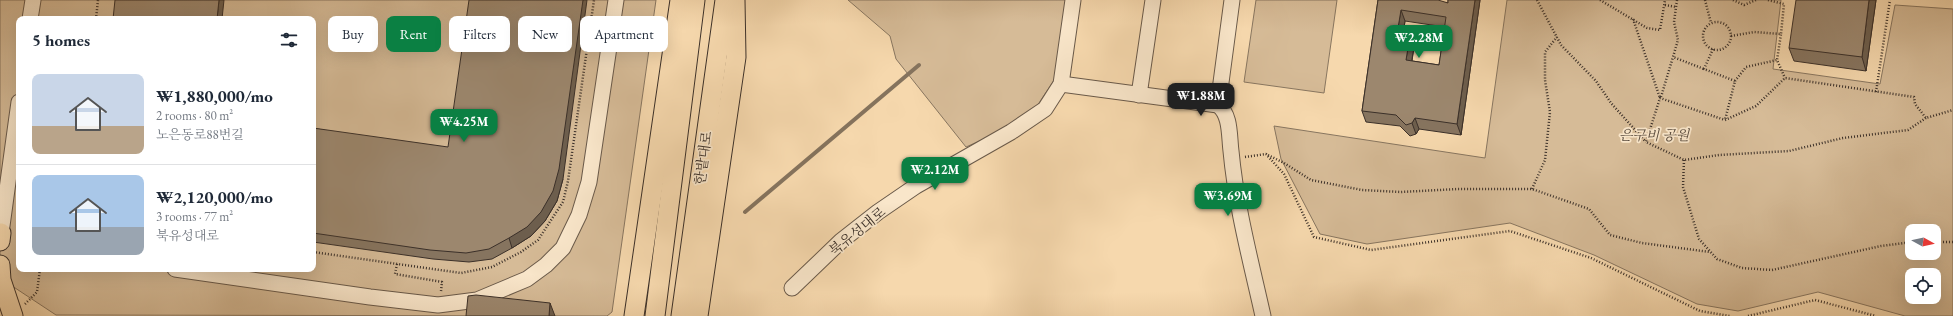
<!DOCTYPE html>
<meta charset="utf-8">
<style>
:root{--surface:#fff;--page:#f6f6f7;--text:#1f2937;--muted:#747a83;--line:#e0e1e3;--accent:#0b8043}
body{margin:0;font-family:"EB Garamond","Noto Serif KR",serif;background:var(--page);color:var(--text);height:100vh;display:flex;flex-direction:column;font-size:15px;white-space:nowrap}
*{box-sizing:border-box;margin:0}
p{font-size:13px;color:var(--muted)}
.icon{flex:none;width:22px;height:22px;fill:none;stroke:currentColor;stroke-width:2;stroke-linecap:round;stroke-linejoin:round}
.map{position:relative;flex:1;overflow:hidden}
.side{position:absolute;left:16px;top:16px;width:300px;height:256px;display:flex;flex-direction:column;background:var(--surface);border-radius:8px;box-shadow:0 4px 16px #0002}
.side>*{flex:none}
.hud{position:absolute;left:328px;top:16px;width:380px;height:36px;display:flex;gap:8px}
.needle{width:26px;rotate:98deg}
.buttons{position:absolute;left:1905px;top:224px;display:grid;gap:8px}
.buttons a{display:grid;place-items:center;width:36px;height:36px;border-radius:8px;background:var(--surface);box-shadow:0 4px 16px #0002;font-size:20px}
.price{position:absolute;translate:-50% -34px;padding:0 9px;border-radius:8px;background:var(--accent);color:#fff;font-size:13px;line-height:26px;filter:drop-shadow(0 1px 2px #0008)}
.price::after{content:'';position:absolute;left:50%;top:24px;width:12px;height:9px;margin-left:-6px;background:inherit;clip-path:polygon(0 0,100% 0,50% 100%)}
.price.current{background:#222;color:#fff}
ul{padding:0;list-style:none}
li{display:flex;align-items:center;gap:12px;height:100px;padding:0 16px}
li+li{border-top:1px solid var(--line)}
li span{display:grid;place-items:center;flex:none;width:112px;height:80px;border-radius:8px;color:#555}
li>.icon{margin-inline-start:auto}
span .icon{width:48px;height:48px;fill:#fffc;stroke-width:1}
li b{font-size:17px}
h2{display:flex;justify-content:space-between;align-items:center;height:48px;padding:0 16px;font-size:17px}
.pill{padding:0 14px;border-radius:8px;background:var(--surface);box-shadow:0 4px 16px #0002;font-size:14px;line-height:36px}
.pill.current{background:var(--accent);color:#fff}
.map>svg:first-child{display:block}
.green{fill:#d6bb97;stroke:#887660;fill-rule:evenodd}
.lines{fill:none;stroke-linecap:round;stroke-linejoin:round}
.stream{stroke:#85735d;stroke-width:4}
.minor-casing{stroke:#6a5a4a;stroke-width:17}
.major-casing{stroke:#3b3029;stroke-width:21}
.path{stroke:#3b3029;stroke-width:2.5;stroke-dasharray:1 2;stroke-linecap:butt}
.minor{stroke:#f9e6ca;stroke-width:15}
.major{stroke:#f6d8ad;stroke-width:19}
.wall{fill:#86745f;stroke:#3b3029;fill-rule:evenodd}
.shaded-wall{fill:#6d5e4d;stroke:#3b3029}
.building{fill:#9c876e;stroke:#3b3029;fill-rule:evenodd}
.labels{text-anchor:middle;stroke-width:3.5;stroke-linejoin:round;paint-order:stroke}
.park-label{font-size:14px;font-style:italic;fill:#5a4c3f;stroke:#f9e6ca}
.street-label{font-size:14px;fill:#3b3029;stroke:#f9e6ca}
</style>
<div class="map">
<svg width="1953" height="316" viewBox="0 0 1953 316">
<rect width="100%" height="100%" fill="#f6d8ad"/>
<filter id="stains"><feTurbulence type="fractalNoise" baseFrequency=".005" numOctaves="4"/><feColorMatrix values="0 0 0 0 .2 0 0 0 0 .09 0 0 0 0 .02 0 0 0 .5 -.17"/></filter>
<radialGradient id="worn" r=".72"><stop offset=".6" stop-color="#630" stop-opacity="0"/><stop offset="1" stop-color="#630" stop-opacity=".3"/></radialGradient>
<g class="green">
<path d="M0 0H656L612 312 607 316 56 315 0 278ZM19 19H313V269H19Z"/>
<polygon points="848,0 1066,0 1058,74 1035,109 1004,130 966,147 896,59 890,36"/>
<polygon points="1256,0 1337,0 1324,93 1244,82"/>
<path d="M1507 0H1781L1773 69 1880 84 1895 5 1953 9V316H1905L1818 292 1738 311 1697 304 1594 255 1510 223 1367 244 1320 234 1281 159 1274 126 1485 158ZM1912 231H1934V253H1912ZM1912 275H1934V297H1912Z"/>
</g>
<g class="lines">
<polyline class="stream" points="745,212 919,65"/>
<g class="minor-casing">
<g id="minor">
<polyline points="30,19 33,0"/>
<polyline points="1061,84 1218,105 1232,0"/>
<polyline points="1139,95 1153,0"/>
<path d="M1218 105C1231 115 1229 136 1231 151 1236 206 1251 262 1263 316"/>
<polyline points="1,233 19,102"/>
<polyline points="175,269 370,297 438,305 477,300 527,279 546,265 563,248 579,215 589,182 616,0"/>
<polyline points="792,288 841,241 878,212 916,186 1011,132 1045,109 1061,84 1073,0"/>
</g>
</g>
<g class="major-casing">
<g id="major">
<polyline points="0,241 1,233"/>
<polyline points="0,265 1,280 13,316"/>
<polyline points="634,316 680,0"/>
<polyline points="655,316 695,0"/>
<polyline points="681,316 725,0"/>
<polyline points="698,316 736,57 735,0"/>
</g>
</g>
<g class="path">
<polyline points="1537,0 1561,45 1596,81 1611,103 1646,142"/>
<polyline points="1600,0 1647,28 1660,30 1665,0"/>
<polyline points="1677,0 1674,22 1678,40 1673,57 1704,69"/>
<polyline points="1705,0 1711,23"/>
<polyline points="1733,0 1744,5 1756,0"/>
<polyline points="1768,0 1784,4 1781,34"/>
<polyline points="1665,5 1676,7"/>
<polyline points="96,19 98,0"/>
<polyline points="1633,19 1660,98"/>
<circle cx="1717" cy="36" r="14"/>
<polyline points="589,33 596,34 596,31"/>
<polyline points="1731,36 1754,32 1781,34 1777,60"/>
<polyline points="1713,49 1704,69 1735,81 1725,120"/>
<polyline points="1735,81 1746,67 1777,60 1785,78"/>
<polyline points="1876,92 1890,0"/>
<polyline points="1661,97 1673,57"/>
<polyline points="1926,118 1908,130 1843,138 1789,151 1719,155 1684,160 1646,142 1660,98 1725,120 1756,106 1785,78 1914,97 1915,104 1926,118 1953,110"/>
<polyline points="1268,155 1284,163 1311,180 1362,190 1401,192 1458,189 1532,189 1589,209 1610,235 1642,243 1710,252"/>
<polyline points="1245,157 1266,154 1284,174 1314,237 1371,250 1510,231 1591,258 1700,311 1730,316"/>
<polyline points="1684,160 1683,187 1699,239 1717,259 1742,268 1772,270 1881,246 1912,242"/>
<polyline points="1532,189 1545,160 1550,112 1545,80 1545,52 1557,37"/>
<polyline points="1934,242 1953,242"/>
<polyline points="313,252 461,273 492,267 521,252 538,240 563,202 568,181 594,0"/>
<polyline points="397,264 395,274 442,282 441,291"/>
<polyline points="25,304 37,292 40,269"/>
<polyline points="1748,316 1815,300 1876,316"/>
</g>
<use href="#minor" class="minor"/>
<use href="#major" class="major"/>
</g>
<g class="wall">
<path d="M1378 0 1448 3V0H1480L1461 135 1419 129 1416 134 1410 136 1400 126 1366 122 1362 111ZM1405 21 1445 27 1439 65 1412 61 1414 47 1410 36 1403 35Z"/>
<polygon points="1876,0 1866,71 1794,61 1789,48"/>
<polygon points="313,128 563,179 557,201 545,221 531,236 512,248 492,259 469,262 433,259 313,242"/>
</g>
<g class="shaded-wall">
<polygon points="219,0 224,0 222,19 217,19"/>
<polygon points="583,0 587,0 563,179 557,201 545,221 531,236 512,248 509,238"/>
<polygon points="1475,0 1480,0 1461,135 1457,124"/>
<polygon points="1869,0 1876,0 1866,71 1862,57"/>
<polygon points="1401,10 1405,21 1401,45 1397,34"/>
<polygon points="1410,36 1414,47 1410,71 1406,60"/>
<polygon points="1415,118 1419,129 1416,134 1412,123"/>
<polygon points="550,303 555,316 549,316"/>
</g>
<g class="building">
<polygon points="115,0 219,0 217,19 113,19"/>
<polygon points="469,0 583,0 559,169 553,191 541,212 527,227 509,238 489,249 466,253 430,250 313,233 313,128 448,147"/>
<path d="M1378 0H1438L1448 3V0H1475L1457 124 1415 118 1412 123 1406 125 1396 115 1362 111ZM1401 10 1446 17 1439 65 1406 60 1410 36 1397 34Z"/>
<polygon points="1796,0 1869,0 1862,57 1789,48"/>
<polygon points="476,295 550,303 549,316 466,316 468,296"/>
</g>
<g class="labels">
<g class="park-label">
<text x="1654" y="140">은구비 공원</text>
</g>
<g class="street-label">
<text transform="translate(703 158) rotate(-82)" y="5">한밭대로</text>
<text transform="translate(857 231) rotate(-39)" y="5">북유성대로</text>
</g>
</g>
<rect width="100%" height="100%" filter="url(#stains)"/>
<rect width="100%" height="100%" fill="url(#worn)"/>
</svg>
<div class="buttons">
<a><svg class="needle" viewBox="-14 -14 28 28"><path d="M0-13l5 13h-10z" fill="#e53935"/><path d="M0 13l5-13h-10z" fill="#747a83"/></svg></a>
<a><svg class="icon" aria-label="locate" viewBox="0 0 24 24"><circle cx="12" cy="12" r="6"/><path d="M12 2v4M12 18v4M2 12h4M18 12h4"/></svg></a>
</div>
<b class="price" style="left:1419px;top:59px">₩2.28M</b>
<b class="price current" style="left:1201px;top:117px">₩1.88M</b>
<b class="price" style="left:464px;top:143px">₩4.25M</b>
<b class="price" style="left:935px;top:191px">₩2.12M</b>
<b class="price" style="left:1228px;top:217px">₩3.69M</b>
<div class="hud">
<a class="pill">Buy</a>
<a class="pill current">Rent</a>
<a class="pill">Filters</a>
<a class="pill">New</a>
<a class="pill">Apartment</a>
</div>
<section class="side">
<h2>5 homes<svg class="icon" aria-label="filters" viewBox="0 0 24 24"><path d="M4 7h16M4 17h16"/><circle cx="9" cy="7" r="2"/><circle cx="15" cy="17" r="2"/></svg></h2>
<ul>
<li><span style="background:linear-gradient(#c9d6e8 65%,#b9a48a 0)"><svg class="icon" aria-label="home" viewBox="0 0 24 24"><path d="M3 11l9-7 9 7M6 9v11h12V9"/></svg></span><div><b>₩1,880,000/mo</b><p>2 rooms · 80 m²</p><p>노은동로88번길</p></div></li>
<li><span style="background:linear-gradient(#a9c7e8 65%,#9aa5b1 0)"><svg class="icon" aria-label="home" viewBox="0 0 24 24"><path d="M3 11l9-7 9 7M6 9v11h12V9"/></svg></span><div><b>₩2,120,000/mo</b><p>3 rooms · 77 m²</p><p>북유성대로</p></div></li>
</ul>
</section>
</div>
